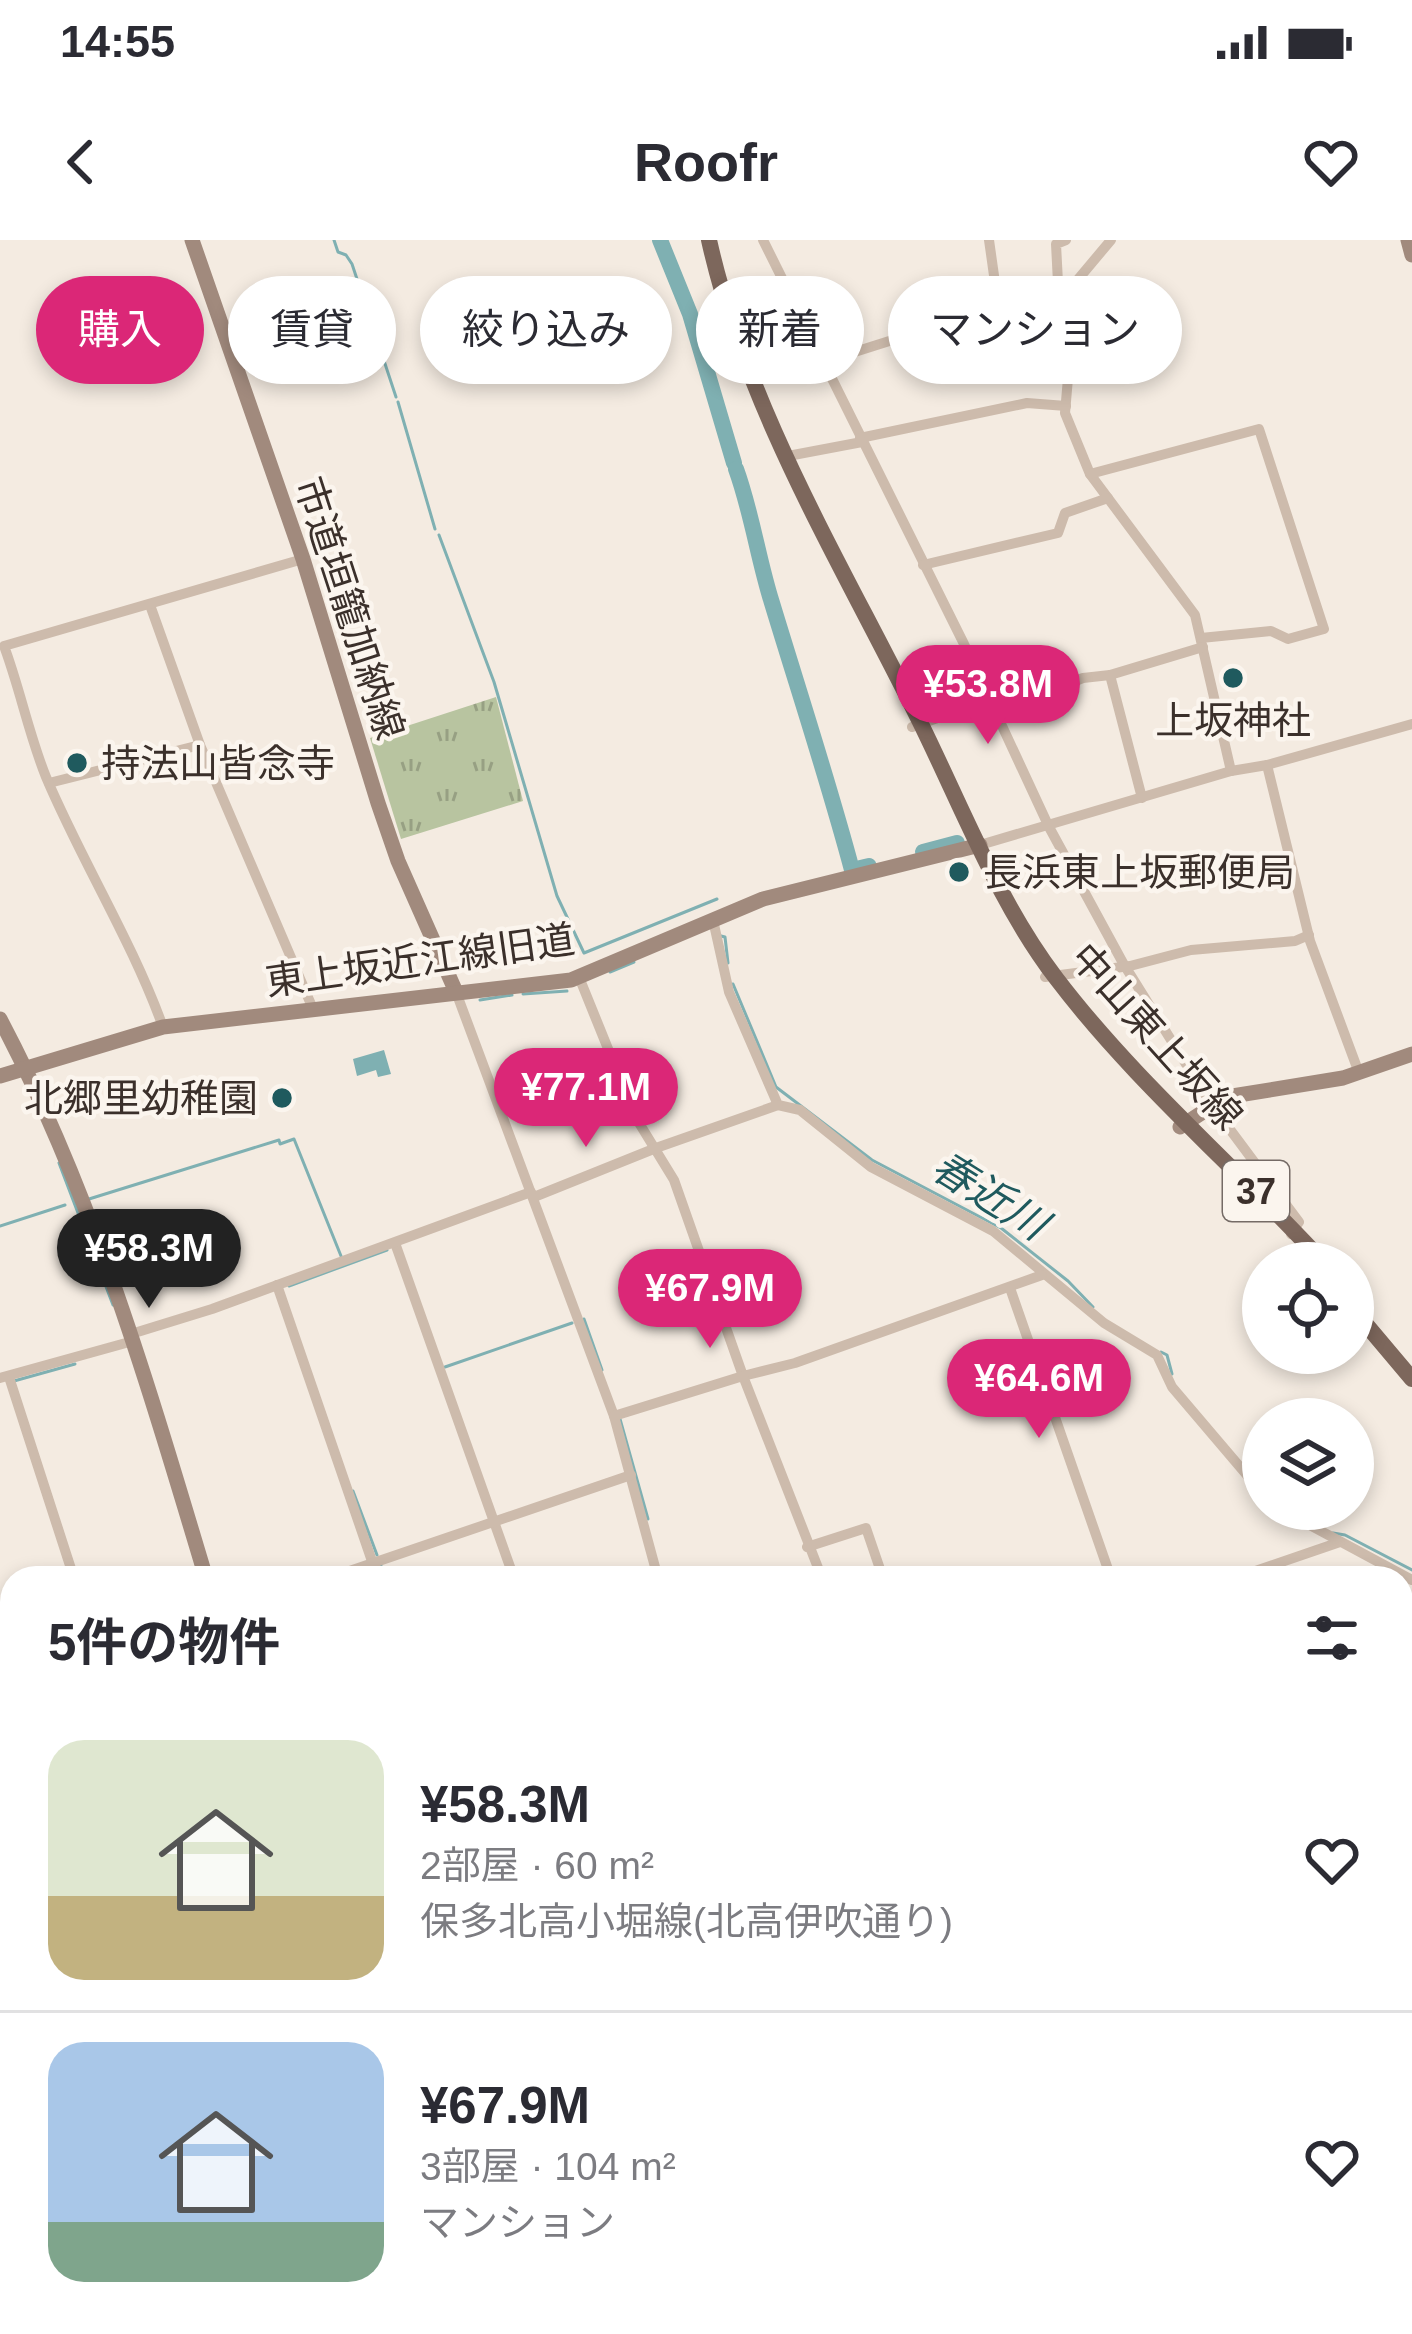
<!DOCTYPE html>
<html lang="ja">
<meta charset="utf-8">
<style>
:root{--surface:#fff;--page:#f2f2f3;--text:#2b2b33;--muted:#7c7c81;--line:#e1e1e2;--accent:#db2777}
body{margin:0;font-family:Helvetica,"Noto Sans JP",sans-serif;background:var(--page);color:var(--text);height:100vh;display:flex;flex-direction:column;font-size:45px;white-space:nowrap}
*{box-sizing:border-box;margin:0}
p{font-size:39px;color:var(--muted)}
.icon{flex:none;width:66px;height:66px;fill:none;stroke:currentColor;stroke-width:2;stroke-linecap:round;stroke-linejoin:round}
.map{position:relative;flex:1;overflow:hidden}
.side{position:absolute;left:0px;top:1326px;width:1413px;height:768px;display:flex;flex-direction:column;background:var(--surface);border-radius:36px 36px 0 0;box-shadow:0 6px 18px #0003}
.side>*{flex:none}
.top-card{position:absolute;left:36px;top:36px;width:1341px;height:108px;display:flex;gap:24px}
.fabs{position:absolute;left:1242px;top:1002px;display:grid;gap:24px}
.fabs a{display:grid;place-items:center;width:132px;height:132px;border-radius:50%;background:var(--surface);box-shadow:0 6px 18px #0003;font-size:60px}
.price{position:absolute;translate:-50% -102px;padding:0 27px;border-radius:42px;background:var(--accent);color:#fff;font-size:39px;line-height:78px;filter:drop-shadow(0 3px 6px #0008)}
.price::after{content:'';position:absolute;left:50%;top:72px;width:36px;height:27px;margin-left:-18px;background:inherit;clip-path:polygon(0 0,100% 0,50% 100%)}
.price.active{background:#222;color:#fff}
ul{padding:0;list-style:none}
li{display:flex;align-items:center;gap:36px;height:300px;padding:0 48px}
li+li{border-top:3px solid var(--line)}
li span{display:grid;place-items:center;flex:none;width:336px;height:240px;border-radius:36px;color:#555}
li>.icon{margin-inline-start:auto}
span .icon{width:144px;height:144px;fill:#fffc;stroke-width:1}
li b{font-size:51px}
h2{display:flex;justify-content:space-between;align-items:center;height:144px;padding:0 48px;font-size:51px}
.pill{padding:0 42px;border-radius:54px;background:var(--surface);box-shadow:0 6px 18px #0003;font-size:42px;line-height:108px}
.pill.active{background:var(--accent);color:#fff}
.status{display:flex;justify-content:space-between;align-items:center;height:84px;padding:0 60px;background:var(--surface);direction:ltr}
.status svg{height:33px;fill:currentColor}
header{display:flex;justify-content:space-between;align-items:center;height:156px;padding:0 48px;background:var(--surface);font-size:54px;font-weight:600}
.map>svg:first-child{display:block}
.grass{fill:url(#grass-tufts)}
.forest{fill:url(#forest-firs)}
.water{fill:#7fb0b2}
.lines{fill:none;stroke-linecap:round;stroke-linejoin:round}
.stream{stroke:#7fb0b2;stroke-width:3}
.river{stroke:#7fb0b2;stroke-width:16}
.street{stroke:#cdbbac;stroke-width:10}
.secondary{stroke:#a18a7d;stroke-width:15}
.primary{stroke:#7d675c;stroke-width:16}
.poi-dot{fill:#1f5a5e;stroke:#fbf5ee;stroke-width:4.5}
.labels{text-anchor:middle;stroke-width:9;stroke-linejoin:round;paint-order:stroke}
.shield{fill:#fbf5ee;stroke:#756b66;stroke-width:3}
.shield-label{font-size:36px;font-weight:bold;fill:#3b302b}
.street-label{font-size:39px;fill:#3b302b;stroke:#fbf5ee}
.poi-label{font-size:39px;fill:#3b302b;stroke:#fbf5ee;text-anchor:start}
.water-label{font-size:42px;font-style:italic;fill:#1f5a5e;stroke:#fbf5ee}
</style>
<div class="status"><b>14:55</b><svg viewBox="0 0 49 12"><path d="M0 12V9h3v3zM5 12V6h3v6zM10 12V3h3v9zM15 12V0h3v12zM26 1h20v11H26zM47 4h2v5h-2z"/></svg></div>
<header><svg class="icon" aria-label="back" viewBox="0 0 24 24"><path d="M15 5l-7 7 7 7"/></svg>Roofr<svg class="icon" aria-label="heart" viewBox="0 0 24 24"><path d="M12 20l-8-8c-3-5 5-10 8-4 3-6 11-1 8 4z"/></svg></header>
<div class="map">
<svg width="1412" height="2094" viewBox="0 0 1412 2094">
<defs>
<pattern id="grass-tufts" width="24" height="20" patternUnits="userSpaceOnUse" patternTransform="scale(3)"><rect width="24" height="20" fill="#b8c4a0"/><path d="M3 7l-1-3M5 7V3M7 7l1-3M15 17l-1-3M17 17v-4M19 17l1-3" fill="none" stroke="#97a083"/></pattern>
<pattern id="forest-firs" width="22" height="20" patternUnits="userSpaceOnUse" patternTransform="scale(3)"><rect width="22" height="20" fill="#b8c4a0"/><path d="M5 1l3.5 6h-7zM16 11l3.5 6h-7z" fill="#97a083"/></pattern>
</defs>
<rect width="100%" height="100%" fill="#f4ebe1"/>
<polygon class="grass" points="496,457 523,561 401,599 370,498"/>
<g class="forest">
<polygon points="1412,1527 1412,1962 1401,1972 1401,1530"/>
<polygon points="0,1554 12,1564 12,2082 1306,2082 1300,2094 0,2094"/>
</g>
<polygon class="water" points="384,810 391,834 378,837 376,830 357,836 353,819"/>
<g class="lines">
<g class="stream">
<polyline points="334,0 338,12 346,15 352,24 396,157"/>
<polyline points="398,162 435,289"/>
<polyline points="439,295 494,442 557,656 584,713 717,659"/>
<polyline points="721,696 725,697 728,723"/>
<polyline points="610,732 634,722"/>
<polyline points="733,744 776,847 872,920 1001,988 1068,1041 1093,1067"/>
<polyline points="523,754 567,751"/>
<polyline points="480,760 512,755"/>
<polyline points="59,923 113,1065"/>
<polyline points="89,959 279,900 280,904 294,899 341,1016"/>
<polyline points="0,986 65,965"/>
<polyline points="289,1046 387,1010"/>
<polyline points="584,1079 602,1130"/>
<polyline points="1161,1112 1167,1115 1172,1134"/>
<polyline points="445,1127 572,1083"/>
<polyline points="14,1141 75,1124"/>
<polyline points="620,1179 648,1279"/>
<polyline points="353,1251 377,1315"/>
<polyline points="1333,1293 1345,1295 1412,1330"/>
<polyline points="381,1326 385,1338"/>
<polyline points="1401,1467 1412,1464"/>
</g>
<g class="river">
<polyline points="660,0 690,74 734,223"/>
<path d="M736 229C752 273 758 319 772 363 799 452 828 540 852 630L869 626"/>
<polyline points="923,612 957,603"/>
</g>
<g class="street">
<polyline points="763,0 964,404 1049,587 1123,723 1211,864 1299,982 1291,994"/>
<polyline points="989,0 999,71"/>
<polyline points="1111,0 1059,62 1071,103 1065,173 1090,234 1195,375 1231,531"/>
<polyline points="724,65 790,55"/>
<polyline points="734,119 814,105"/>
<polyline points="823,122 902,97 929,82 1059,62 1056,4 1066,0"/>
<polyline points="860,198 1027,163 1066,166"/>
<polyline points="788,216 862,202"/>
<polyline points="1090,234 1259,189 1324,389 1288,399 1271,391 1201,398"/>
<polyline points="923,325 1058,293 1065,273 1108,258"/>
<polyline points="150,365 200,505 313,769"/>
<polyline points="912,487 991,459 1039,455 1083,438 1110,435"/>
<polyline points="1267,525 1310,701 1359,833"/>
<polyline points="49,543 200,505"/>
<polyline points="1142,558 1110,435 1203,407"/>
<polyline points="980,605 1231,531 1267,525 1412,484"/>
<polyline points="713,680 729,752 778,865 800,870 871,927 993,991 1104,1083 1157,1115 1172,1147 1263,1254"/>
<polyline points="579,737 636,878 674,940 743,1136 795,1123 1042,1035"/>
<polyline points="1045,737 1130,726 1191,710 1295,701 1309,695"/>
<polyline points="456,752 614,1176 658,1338"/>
<path d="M163 787C132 701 82 622 46 537 29 495 20 449 4 406L303 319"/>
<polyline points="534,957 656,908 778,865"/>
<polyline points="395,1003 514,1338"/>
<polyline points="277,1045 373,1324"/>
<polyline points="1010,1048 1111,1338"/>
<polyline points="131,1094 212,1069 531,952"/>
<polyline points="9,1137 74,1338"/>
<polyline points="0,1138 133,1101"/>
<polyline points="614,1176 743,1136 822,1338"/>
<polyline points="1280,1269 1412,1340"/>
<polyline points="807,1307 866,1288 880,1329"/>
<polyline points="329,1338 631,1235"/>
<polyline points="1235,1338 1340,1302"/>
<polyline points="1401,1460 1412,1456"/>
<polyline points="0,1543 12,1550"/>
<polyline points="0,1787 12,1805"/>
<polyline points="0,1907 12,1881"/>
<polyline points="0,1960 12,1975"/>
</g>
<g class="secondary">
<polyline points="192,0 303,319 378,563 398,621 456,752"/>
<polyline points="1408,0 1412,15"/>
<path d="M0 779C93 955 149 1148 206 1338"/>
<polyline points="0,836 163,787 571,740 763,659 980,605"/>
<polyline points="1180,887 1226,857 1343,838 1412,814"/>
</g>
<g class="primary">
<path d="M709 0C747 171 843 326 920 482 962 567 998 662 1056 738 1135 842 1236 927 1324 1023"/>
<polyline points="1353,1069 1412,1139"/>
</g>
</g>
<g class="poi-dot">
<circle cx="1233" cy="438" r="12"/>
<circle cx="77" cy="523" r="12"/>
<circle cx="959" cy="632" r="12"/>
<circle cx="282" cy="858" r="12"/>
</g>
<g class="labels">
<rect class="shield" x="1223" y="921" width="66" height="60" rx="9"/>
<g class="shield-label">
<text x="1256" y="964">37</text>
</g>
<g class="street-label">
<text transform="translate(350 368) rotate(72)" y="14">市道垣籠加納線</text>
<text transform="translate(420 720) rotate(-8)" y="14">東上坂近江線旧道</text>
<text transform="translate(1157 796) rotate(48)" y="14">中山東上坂線</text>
</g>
<g class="poi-label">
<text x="1233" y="494" text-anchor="middle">上坂神社</text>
<text x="101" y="537">持法山皆念寺</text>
<text x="983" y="646">長浜東上坂郵便局</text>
<text x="258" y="872" text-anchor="end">北郷里幼稚園</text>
</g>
<g class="water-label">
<text transform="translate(990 955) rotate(32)" y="15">春近川</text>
</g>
</g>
</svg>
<div class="fabs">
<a><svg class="icon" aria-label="locate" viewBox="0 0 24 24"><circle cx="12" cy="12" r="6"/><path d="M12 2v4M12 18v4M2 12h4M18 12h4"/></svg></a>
<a><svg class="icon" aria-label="layers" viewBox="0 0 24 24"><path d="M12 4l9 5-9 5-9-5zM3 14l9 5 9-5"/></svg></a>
</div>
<b class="price" style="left:988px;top:507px">¥53.8M</b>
<b class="price" style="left:586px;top:910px">¥77.1M</b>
<b class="price active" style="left:149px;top:1071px">¥58.3M</b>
<b class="price" style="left:710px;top:1111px">¥67.9M</b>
<b class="price" style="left:1039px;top:1201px">¥64.6M</b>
<div class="top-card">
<a class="pill active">購入</a>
<a class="pill">賃貸</a>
<a class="pill">絞り込み</a>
<a class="pill">新着</a>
<a class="pill">マンション</a>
</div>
<section class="side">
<h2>5件の物件<svg class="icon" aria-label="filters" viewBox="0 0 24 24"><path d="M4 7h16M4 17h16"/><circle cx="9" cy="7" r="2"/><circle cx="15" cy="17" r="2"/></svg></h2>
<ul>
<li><span style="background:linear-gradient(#dfe7d0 65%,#c2b280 0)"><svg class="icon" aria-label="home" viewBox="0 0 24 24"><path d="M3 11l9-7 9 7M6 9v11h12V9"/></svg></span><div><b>¥58.3M</b><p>2部屋 · 60 m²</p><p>保多北高小堀線(北高伊吹通り)</p></div><svg class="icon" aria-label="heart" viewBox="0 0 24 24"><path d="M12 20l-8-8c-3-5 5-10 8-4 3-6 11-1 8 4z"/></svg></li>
<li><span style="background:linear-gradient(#a9c7e8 75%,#7fa58c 0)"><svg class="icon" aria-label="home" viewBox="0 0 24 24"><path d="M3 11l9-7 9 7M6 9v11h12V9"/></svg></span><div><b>¥67.9M</b><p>3部屋 · 104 m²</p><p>マンション</p></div><svg class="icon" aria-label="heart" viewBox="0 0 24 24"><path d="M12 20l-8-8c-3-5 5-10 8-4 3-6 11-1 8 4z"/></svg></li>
</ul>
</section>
</div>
